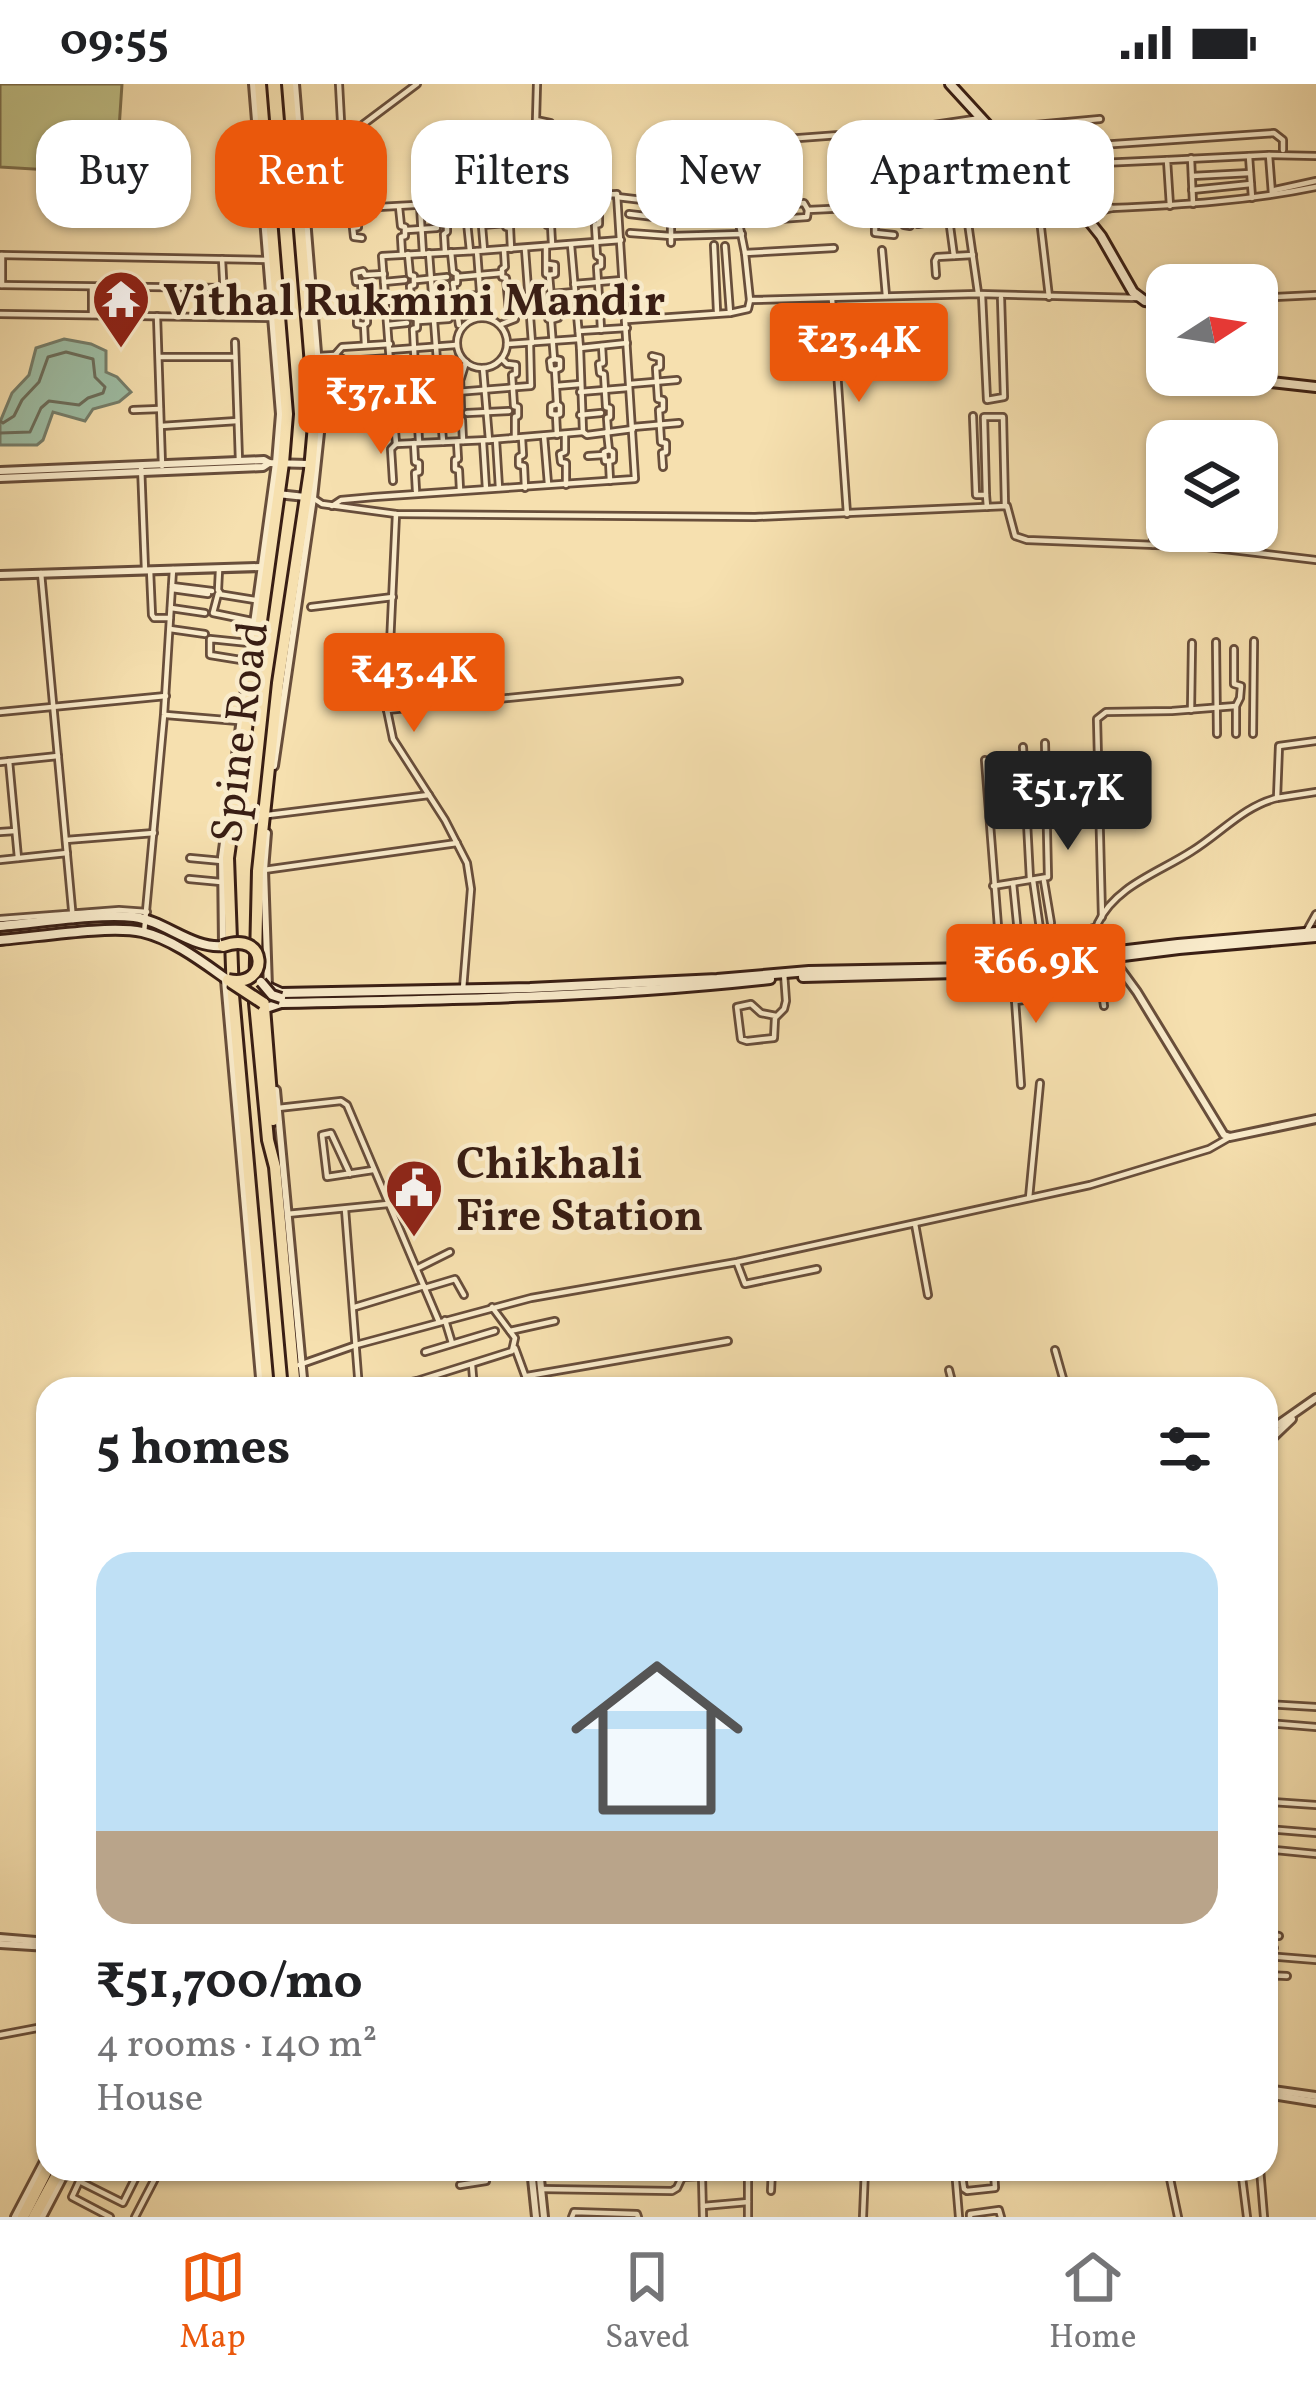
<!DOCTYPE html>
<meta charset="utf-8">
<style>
:root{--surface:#fff;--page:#f2f2f2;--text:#202124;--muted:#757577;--line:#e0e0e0;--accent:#ea580c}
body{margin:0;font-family:Vollkorn,serif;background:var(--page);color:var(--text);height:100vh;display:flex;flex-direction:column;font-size:45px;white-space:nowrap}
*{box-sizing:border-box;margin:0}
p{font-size:39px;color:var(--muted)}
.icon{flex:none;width:66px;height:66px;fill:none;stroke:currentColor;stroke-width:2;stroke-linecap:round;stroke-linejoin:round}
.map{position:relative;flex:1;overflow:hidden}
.details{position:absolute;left:36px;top:1293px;width:1242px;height:804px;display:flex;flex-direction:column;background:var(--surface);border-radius:36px;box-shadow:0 3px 9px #0004}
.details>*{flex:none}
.hud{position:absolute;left:36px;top:36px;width:1245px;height:108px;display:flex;gap:24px}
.needle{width:78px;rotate:78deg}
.buttons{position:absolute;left:1146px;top:180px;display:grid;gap:24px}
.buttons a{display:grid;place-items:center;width:132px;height:132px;border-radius:24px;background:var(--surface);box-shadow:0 3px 9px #0004;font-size:60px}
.price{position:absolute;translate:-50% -102px;padding:0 27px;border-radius:12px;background:var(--accent);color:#fff;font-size:39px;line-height:78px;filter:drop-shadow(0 3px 6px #0008)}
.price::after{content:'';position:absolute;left:50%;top:72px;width:36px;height:27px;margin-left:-18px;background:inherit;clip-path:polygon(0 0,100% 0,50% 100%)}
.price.current{background:#222;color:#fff}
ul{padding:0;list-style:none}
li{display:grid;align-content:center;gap:24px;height:636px;padding:0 60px}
li span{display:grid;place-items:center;height:372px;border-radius:36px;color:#555}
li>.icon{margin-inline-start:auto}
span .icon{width:216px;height:216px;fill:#fffc;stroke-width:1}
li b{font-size:51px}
h2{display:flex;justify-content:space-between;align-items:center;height:144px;padding:0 60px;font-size:51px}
.pill{padding:0 42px;border-radius:36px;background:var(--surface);box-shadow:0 3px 9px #0004;font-size:42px;line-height:108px}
.pill.current{background:var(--accent);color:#fff}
.status{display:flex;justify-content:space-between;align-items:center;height:84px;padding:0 60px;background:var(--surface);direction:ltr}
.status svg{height:33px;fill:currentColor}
.tabs{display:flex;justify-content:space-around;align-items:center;height:168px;border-top:3px solid var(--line);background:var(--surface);font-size:33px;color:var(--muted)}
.tabs a{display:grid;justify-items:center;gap:6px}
.tabs .current{color:var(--accent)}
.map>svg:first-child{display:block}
.green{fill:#c1c187;stroke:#7d704e;stroke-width:3}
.water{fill:#9ebea5;stroke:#767e6b;stroke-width:3}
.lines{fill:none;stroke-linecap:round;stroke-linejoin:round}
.shore{stroke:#6c6e5c;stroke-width:3}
.minor-casing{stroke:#684e3b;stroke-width:10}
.tertiary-casing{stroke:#684e3b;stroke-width:12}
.secondary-casing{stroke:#391e14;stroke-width:14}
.primary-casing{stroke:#391e14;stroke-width:16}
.minor{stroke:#f9ebcb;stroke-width:4.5}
.tertiary{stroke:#f9ebcb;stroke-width:6}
.secondary{stroke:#f9ebcb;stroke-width:8}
.primary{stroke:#f6e0af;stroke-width:10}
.secondary-bridge-casing{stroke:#391e14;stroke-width:14;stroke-linecap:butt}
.primary-bridge-casing{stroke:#391e14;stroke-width:16;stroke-linecap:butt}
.secondary-bridge{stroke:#f9ebcb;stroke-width:8}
.primary-bridge{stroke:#f6e0af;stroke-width:10}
.labels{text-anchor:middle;stroke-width:9;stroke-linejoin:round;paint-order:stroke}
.poi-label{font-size:45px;font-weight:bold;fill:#391e14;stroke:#f9ebcb;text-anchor:start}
.street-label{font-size:45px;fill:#391e14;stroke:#f9ebcb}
</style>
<div class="status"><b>09:55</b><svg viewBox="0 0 49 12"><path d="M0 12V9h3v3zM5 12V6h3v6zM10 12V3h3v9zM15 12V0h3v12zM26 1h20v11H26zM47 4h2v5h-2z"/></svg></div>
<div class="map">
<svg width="1316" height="2133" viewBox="0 0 1316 2133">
<rect width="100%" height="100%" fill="#f6e0af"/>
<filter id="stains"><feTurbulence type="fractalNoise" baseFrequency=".00167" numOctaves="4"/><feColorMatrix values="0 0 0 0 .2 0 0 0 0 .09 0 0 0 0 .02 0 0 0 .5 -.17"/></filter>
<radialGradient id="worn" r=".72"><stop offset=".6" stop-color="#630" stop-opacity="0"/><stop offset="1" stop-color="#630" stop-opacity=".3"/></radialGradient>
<polygon class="green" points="0,0 122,0 116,90 0,83"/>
<polygon class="water" points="64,255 91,260 106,267 106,288 117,293 131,308 119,318 93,325 85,337 53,328 43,356 37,361 0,361 0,338 12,309 29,291 36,264"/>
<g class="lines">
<polyline class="shore" points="0,337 3,339 14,332 22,316 39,298 48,273 66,268 93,275 95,293 105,303 103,309 88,314 79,321 49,317 41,324 30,348 0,349"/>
<g class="minor-casing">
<g id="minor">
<polyline points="339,0 342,56"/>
<polyline points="537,0 536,36 550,39 548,93 603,95"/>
<polyline points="992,45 1100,35"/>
<polyline points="552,49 594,50"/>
<polyline points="730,59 893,47 981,34"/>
<polyline points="905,62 977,55 981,48 989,44"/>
<polyline points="301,64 329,63 337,60 417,0"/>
<polyline points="1269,71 1316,72"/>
<polyline points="1249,72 1252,114"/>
<polyline points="1021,73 1041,65 1274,49 1283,56 1283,66"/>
<polyline points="548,74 601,75"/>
<polyline points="1191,74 1193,120"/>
<polyline points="961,90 978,209"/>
<polyline points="1043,91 1072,89 1078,80 1167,76"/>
<polyline points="1192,92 1250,89"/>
<polyline points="909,96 915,138 918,140 939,136 933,95"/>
<polyline points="897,98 904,141 910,142 904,96"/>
<polyline points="1192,106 1251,100"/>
<polyline points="1275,106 1316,97"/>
<polyline points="592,110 594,129 599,131 599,140 595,141 597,172 601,174 601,182 597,183 599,214 604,216 603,225 600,226 601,246"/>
<polyline points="549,113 550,131 546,133 547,141 551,142 552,160"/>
<polyline points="617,113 677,120 735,119 745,169"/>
<polyline points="509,117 509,133 505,135 506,143 510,144 511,165"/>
<polyline points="480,118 484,166"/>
<polyline points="465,119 470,167"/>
<polyline points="442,120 443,139 447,141 447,148 444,150 445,168"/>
<polyline points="420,121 423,170"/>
<polyline points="875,122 875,149 894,151"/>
<polyline points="1170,122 1167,76 1269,71 1272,110"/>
<polyline points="399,123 401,142 405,143 405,152 401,153 402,170"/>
<polyline points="357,124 358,143 353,144 354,153 362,154"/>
<path d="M1084 126 1103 121 1112 124C1181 121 1248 117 1316 103"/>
<polyline points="306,127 617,110 635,395 374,413 341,416 332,422"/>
<polyline points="629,130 671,135 739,135"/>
<polyline points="1084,131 1112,124"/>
<polyline points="740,138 807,133 808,126 873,123 876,102 882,98 1004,85 1026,77"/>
<polyline points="744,138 743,126 746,124 804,119 808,126"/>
<polyline points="482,141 506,139"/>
<polyline points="1041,144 1049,213"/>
<polyline points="407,146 437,144"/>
<polyline points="630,149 671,152 742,150"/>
<polyline points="671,159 671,118"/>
<polyline points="714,161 717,227"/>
<polyline points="546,163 546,190 549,191 552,225 547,227 548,235 551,236 554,275 550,277 551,285 555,286 557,320 560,322 560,330 556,331"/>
<polyline points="525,165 532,259"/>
<polyline points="882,166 886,212"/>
<polyline points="477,167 382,172 396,360 489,356 583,348 580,264 571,161"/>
<polyline points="451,168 453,188 457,190 457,199 453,199 459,241"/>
<polyline points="429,169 443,358"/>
<polyline points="408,170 410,191 414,192 414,201 410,202 412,233 417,235 417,244 413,245 415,285 419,286 420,295 415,297 418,327 414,329 415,337 418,339 419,358"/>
<polyline points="0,171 268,176"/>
<polyline points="954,172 944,98 962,96"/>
<polyline points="222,175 225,233"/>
<polyline points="548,180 555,181 555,190 549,191"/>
<polyline points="936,191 935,177 937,173 973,171"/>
<polyline points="457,193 502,189"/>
<polyline points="417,196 447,193"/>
<polyline points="384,198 405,196"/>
<polyline points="574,200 622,196"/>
<polyline points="0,201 224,204"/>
<polyline points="2,201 2,171"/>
<polyline points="550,210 574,208"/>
<polyline points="982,211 987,316 1004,313 1001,214"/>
<polyline points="362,213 386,211"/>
<polyline points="1257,214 1316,211"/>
<polyline points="832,215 847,430"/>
<polyline points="750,216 978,210 1138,214"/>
<polyline points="386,218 480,211"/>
<polyline points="730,229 748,225 750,216 745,169 834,164"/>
<polyline points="0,230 273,234"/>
<polyline points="363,230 357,232 357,240 364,241"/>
<polyline points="92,231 92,203"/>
<polyline points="157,232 162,382"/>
<circle cx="482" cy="259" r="25"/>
<polyline points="482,234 477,167 621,156"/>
<polyline points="551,236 558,234 557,226 552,225"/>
<polyline points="628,236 730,229 725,162"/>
<polyline points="419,237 449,235"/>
<polyline points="502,240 515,235 514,227 509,226 506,194 502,193 502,185 505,183 504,166"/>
<polyline points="388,241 407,239"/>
<polyline points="579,247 627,244"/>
<polyline points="235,258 239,377"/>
<polyline points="507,260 579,255"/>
<polyline points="365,261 364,241 367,239 367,232 363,230 361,198 356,198 355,189 363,187 365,191 384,190"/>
<polyline points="602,262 603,279 599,280 600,289 604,290 606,323 610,324 610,333 607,334 608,348"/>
<polyline points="580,264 627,259"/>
<polyline points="390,266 456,261"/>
<polyline points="335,271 342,263 390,260"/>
<polyline points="318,272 335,271 346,277 391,274"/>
<polyline points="652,272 660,274 660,283 656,284 658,315 663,316 663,325 659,326 661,358 666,359 666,368 662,369 663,383"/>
<polyline points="159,273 235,273"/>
<polyline points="502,275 507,280 516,281 516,290 512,291 514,322 518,323 518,332 515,333 515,354"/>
<polyline points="554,275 560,276 560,284 555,286"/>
<polyline points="483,284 489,356"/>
<polyline points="420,290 453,288 454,294 461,294 466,278"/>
<polyline points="392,292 410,291"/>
<polyline points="460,294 461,325 457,326 457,335 462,336 463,357"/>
<polyline points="630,300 677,296"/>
<polyline points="556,302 580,300"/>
<polyline points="580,308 628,304"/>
<polyline points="393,313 531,302 530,259"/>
<polyline points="133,326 160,325"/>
<polyline points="467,329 509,327"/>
<polyline points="580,331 601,329"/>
<polyline points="424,332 457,330"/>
<polyline points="973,332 976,411 986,411 987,423"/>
<polyline points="161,342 237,337"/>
<polyline points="633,343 679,339"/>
<polyline points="583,348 587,351 633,345"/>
<polyline points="607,348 609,366 613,368 613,376 609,377"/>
<polyline points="565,350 565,368 560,370 561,378 566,379 566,401"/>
<polyline points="557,351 556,331 551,330 551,322 557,320"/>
<polyline points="544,352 548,400"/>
<polyline points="522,354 523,371 519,373 519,381 524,382 525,404"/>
<polyline points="496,356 499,404"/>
<polyline points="483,357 486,405"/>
<polyline points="457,358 458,375 455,376 455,385 459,386 460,406"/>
<polyline points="414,359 415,378 419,379 419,388 415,389 416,407"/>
<polyline points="609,366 604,368 605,377 609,377 610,397"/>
<polyline points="588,372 604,371"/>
<polyline points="141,381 145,486"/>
<polyline points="393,397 391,365 396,360"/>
<polyline points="986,411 984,333 1003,333 1005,422"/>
<polyline points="313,414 322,420 396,430 755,433 1007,422 1015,452 1027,456 1207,463 1316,476"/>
<polyline points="396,430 387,626 393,655 445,736 467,779 471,805 463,905"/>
<polyline points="1153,461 1153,376"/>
<polyline points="150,486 152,531 154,534 170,534"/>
<polyline points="219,486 218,506 220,509"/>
<polyline points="41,489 73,836"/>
<polyline points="172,502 212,507"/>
<polyline points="172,505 208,510"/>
<polyline points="311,523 393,513"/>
<polyline points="171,524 205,529"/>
<polyline points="252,537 213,529 218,510 255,516"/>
<polyline points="170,545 205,550"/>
<polyline points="1216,558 1217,650"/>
<polyline points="1234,565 1234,600 1241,602 1240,614 1236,622 1236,650"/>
<polyline points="247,577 210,571 210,555 249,559"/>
<polyline points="387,626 679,597"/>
<polyline points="1191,626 1192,559"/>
<polyline points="0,628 166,612"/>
<polyline points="166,631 238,637"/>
<polyline points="1253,650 1254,557"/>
<polyline points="1316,657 1279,662 1277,714 1316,708"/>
<polyline points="1023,663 1030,795"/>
<polyline points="985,676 1001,881"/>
<polyline points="9,677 18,774"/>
<polyline points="0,678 58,672"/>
<polyline points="268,731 429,711"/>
<polyline points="0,748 15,747"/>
<polyline points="66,756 154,749"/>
<polyline points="190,774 222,777"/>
<polyline points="0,776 67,769"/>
<polyline points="264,786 457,759"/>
<polyline points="189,795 221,798"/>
<polyline points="1033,796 1042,859"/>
<polyline points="1044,797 1051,839"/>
<polyline points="1013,799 1019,859 1026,864"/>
<polyline points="993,802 1048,793 1045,659"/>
<polyline points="1102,833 1097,635 1106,628 1172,627 1236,622"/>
<polyline points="0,835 119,826 147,828"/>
<polyline points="1306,848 1316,830"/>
<polyline points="144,849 164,631 173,485"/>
<polyline points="1027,874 1028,863 1097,843"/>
<polyline points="1042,883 1046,913"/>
<polyline points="1013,887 1021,1001"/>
<polyline points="1015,917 1102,907"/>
<path d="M1104 922C1102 907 1093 849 1098 839 1115 802 1160 788 1192 767 1221 749 1244 722 1277 714"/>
<polyline points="776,932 761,929 751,920 737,923 741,955 747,957 774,954 775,934 784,925 786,917 784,889"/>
<polyline points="278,1024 341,1017 347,1021 439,1238"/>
<polyline points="350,1090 331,1049 322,1051 327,1093 373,1086"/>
<polyline points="1029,1114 1040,999"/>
<polyline points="345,1125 359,1305"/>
<polyline points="287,1130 388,1120"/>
<polyline points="915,1140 928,1211"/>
<polyline points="737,1179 745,1200 817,1185"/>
<polyline points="418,1184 450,1168"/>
<polyline points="425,1204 455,1195 464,1211"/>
<polyline points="355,1223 424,1202"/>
<polyline points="445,1236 452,1259"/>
<polyline points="510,1247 555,1237"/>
<polyline points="515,1264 530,1305"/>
<polyline points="1055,1266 1066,1305"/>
<polyline points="425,1268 495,1247"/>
<polyline points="299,1281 356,1261 531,1214 737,1178 1090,1101 1209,1065 1230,1053"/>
<polyline points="472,1281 474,1305"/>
<polyline points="949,1286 954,1305"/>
<polyline points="527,1292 728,1257"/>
<polyline points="378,1305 417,1297 512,1267 515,1254 492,1223"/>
<polyline points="1266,1620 1316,1623"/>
<polyline points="1266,1639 1316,1643"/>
<polyline points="1272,1718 1316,1721"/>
<polyline points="1266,1745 1316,1749"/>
<polyline points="1266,1765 1316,1770"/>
<polyline points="1266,1850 1279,1852"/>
<polyline points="1266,1863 1274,1864"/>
<polyline points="1266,1872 1316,1876"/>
<polyline points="1266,1891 1287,1892"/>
<polyline points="0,1951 48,1942"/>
<polyline points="85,2085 72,2113 110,2133"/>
<polyline points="748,2085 748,2133"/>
<polyline points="955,2085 959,2133"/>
<polyline points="961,2085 964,2105 967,2107 995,2104 994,2085"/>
<polyline points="1168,2085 1178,2133"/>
<polyline points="1241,2085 1247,2133"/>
<polyline points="1260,2085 1264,2133"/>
<polyline points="682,2093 748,2090"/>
<polyline points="702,2093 703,2133"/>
<polyline points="63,2094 77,2085"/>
<polyline points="79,2097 123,2119 140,2085"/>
<polyline points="460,2101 486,2097 486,2086"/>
<polyline points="541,2105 672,2107 677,2104 686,2085"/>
<polyline points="771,2107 772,2085"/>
<polyline points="703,2122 748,2118"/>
<polyline points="135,2133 160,2085"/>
<polyline points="572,2133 574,2128 637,2130 638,2133"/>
<polyline points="863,2133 865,2085"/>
<polyline points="970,2133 970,2130 999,2126 1001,2133"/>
</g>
</g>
<g class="tertiary-casing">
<g id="tertiary">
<polyline points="0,387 264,376 269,379 308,380"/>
<polyline points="0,394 263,383 269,379"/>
<polyline points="278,410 305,413"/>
<polyline points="0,491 260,483"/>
<polyline points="274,682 313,414 322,330 295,0"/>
<polyline points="267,749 264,786 268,903"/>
<polyline points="223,861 222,773 276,379 280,330 253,0"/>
<polyline points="1110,871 1137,908 1224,1051 1230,1053 1316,1035"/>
<polyline points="225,896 261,1305"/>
<polyline points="276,1006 304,1305"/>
<polyline points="1266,1349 1316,1314"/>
<polyline points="1266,1360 1292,1335"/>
<polyline points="0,1854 48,1858"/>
<polyline points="0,1860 48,1863"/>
<polyline points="1266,2005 1316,2012"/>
<polyline points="1266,2010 1316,2018"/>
<polyline points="531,2085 536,2133"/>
<polyline points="539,2085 544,2133"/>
<polyline points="15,2133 48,2070"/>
<polyline points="42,2133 67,2085"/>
</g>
</g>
<g class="secondary-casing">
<g id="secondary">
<polyline points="950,0 1004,59 1060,105 1081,127 1101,152 1133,208 1145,217 1167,220"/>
<polyline points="1257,281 1265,294 1271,298 1316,303"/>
<path d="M0 842C39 839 96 829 134 833 165 837 192 865 223 862"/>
<path d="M0 856C37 853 109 841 142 848 172 855 201 877 225 894"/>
<polyline points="803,893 996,888 1179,865 1316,853"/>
<polyline points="268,903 281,909 530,904 717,895 809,887 973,884 1178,860 1316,848"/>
<path d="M269 923 281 919C445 916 607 913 770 895"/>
</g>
</g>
<g class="primary-casing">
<g id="primary">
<polyline points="260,0 287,330 283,379 228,774 233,911 268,1305"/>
<polyline points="288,0 315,330 310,386 278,599 258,787 255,919 268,1056 275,1083 295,1305"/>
<polyline points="263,911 273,1036"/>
<polyline points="23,2133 48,2084"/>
<polyline points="34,2133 60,2085"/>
</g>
</g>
<use href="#minor" class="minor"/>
<use href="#tertiary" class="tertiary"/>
<use href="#secondary" class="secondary"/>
<use href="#primary" class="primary"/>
<g class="secondary-bridge-casing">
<polyline id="secondary-bridge" points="261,898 272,911 281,914"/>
</g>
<g class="primary-bridge-casing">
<g id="primary-bridge">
<path d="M223 862C268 845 271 905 228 896"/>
<polyline points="231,898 263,919"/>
</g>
</g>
<use href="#secondary-bridge" class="secondary-bridge"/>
<use href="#primary-bridge" class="primary-bridge"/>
</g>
<defs>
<g id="temple-pin" transform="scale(3)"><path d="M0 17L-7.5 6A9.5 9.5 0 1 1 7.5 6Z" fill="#8f2418" stroke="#f9ebcb"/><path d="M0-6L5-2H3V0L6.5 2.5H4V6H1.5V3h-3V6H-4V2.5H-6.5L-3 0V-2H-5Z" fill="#fff"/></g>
<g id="civic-pin" transform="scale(3)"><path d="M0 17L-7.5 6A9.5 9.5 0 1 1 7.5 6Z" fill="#8f2418" stroke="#f9ebcb"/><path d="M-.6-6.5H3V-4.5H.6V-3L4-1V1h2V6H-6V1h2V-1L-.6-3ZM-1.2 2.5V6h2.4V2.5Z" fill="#fff"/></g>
</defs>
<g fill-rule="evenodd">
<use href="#temple-pin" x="121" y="215"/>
<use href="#civic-pin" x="414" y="1104"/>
</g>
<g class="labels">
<g class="poi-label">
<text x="163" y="231">Vithal Rukmini Mandir</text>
<text x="456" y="1094">Chikhali<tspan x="456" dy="52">Fire Station</tspan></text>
</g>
<g class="street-label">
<text transform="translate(238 648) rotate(-83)" y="16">Spine Road</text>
</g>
</g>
<rect width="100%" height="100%" filter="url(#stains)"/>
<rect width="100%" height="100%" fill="url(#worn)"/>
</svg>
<div class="buttons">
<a><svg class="needle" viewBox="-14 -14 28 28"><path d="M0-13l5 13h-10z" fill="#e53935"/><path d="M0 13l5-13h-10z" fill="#757577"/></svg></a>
<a><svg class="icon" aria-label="layers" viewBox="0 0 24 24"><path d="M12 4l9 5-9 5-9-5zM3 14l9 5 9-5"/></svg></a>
</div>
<b class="price" style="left:859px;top:321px">₹23.4K</b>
<b class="price" style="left:381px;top:373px">₹37.1K</b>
<b class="price" style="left:414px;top:651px">₹43.4K</b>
<b class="price current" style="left:1068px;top:769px">₹51.7K</b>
<b class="price" style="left:1036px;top:942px">₹66.9K</b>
<div class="hud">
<a class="pill">Buy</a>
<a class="pill current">Rent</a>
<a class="pill">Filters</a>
<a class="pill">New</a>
<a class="pill">Apartment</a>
</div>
<section class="details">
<h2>5 homes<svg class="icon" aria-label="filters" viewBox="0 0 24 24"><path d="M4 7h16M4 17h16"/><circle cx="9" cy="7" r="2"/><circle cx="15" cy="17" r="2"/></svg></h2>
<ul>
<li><span style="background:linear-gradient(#bfe0f5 75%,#b9a48a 0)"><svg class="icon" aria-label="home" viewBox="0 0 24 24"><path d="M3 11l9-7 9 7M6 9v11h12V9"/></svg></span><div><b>₹51,700/mo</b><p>4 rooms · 140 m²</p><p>House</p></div></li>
</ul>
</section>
</div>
<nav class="tabs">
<a class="current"><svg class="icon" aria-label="map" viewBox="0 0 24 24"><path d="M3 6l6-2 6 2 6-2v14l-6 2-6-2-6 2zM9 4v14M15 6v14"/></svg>Map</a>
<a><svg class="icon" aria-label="saved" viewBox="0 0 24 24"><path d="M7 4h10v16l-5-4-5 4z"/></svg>Saved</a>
<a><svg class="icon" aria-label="home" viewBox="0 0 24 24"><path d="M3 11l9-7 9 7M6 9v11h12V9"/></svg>Home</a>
</nav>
